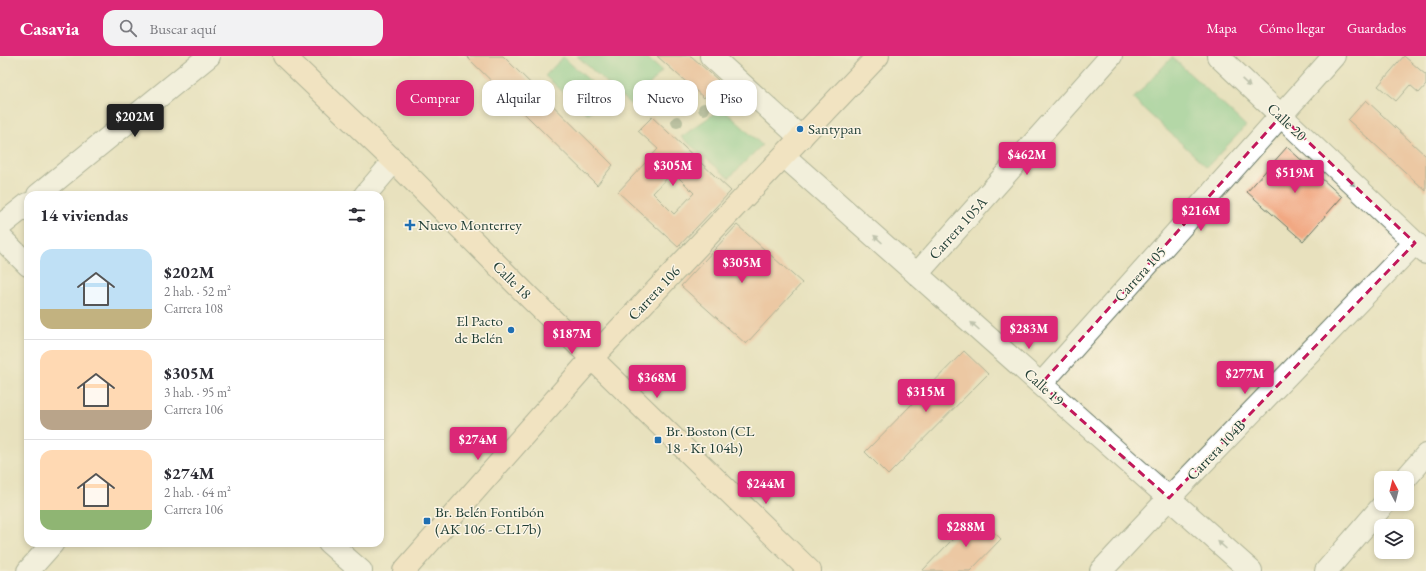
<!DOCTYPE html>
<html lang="es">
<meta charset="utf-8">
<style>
:root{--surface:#fff;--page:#f2f2f3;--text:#2b2b33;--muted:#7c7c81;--line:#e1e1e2;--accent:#db2777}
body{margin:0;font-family:"EB Garamond",serif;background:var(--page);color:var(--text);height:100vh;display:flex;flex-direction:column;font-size:15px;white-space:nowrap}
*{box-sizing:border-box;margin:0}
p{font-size:13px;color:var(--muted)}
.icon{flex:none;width:22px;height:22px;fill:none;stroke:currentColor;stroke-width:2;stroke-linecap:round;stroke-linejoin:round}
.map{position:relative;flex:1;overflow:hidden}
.side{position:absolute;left:24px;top:135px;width:360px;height:356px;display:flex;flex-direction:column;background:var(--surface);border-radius:12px;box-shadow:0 2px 6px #0003}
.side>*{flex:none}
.hud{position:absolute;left:396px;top:24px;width:380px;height:36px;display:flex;gap:8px}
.needle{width:26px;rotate:353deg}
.controls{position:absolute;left:1374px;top:415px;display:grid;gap:8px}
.controls a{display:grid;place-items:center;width:40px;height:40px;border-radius:8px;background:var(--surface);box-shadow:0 2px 6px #0003;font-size:20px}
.price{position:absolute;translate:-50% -34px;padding:0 9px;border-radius:4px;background:var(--accent);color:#fff;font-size:13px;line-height:26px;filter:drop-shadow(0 1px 2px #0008)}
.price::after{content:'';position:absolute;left:50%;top:24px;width:12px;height:9px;margin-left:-6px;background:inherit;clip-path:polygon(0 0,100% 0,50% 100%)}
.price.current{background:#222;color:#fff}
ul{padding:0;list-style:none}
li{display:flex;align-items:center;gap:12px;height:100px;padding:0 16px}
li+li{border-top:1px solid var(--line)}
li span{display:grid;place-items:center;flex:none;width:112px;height:80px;border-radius:12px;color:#555}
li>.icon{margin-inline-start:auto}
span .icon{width:48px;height:48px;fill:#fffc;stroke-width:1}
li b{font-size:17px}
h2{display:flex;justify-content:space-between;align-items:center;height:48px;padding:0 16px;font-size:17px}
.pill{padding:0 14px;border-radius:12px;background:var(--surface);box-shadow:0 2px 6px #0003;font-size:14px;line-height:36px}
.pill.current{background:var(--accent);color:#fff}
header{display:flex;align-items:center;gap:24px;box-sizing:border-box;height:56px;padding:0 20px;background:var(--accent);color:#fff}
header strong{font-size:19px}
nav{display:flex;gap:22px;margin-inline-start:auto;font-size:14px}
.search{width:280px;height:36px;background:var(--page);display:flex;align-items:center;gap:10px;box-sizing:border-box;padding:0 14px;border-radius:12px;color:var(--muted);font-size:15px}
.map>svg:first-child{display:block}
.green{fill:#75c98c;stroke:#4a8360}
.building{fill:#f1a883;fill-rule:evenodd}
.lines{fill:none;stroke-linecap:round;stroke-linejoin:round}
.street-casing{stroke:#657664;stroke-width:24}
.secondary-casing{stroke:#657664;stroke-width:24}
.street{stroke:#fff;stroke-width:22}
.secondary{stroke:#fde5c5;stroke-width:22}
.tree{fill:#859a7e}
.oneway{fill:#8f9e9a}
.marked{fill:none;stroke:#c2185b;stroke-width:3;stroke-dasharray:8 5;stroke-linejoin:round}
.poi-dot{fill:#1f6fb2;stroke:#fcf5e5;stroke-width:1.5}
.labels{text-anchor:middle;stroke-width:3;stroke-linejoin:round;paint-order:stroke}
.street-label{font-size:15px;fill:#1f3d34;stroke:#fcf5e5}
.poi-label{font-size:15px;fill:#1f3d34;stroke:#fcf5e5;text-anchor:start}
</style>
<header>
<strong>Casavia</strong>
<div class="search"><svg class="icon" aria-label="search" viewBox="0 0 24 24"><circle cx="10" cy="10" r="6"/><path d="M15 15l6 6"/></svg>Buscar aquí</div>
<nav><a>Mapa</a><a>Cómo llegar</a><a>Guardados</a></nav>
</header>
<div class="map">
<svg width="1426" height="515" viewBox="0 0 1426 515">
<rect width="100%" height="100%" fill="#fcf5e5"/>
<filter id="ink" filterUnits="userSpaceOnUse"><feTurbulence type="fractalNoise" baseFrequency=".025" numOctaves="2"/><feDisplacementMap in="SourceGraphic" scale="8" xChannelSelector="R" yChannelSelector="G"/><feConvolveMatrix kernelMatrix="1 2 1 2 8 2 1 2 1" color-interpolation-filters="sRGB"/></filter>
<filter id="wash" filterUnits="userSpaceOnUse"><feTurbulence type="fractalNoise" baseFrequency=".012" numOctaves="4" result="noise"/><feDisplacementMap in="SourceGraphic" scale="16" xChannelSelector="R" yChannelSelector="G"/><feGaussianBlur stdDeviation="0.9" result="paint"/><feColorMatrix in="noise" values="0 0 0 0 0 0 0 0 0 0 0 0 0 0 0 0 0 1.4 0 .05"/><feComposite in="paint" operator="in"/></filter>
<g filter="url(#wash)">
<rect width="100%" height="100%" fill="#e8e1be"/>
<g class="green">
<polygon points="577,0 645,0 662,15 631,49"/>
<polygon points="563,1 606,39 588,58 545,20"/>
<polygon points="1172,1 1246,70 1207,111 1133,43"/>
<polygon points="722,52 762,89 729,122 681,81"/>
</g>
<g id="blocks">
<g class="building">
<polygon points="466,0 503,0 613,109 597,129"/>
<polygon points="657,0 691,0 718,24 704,42"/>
<polygon points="1404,0 1426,19 1426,29 1419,37 1410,29 1396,45 1378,30"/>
<polygon points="1366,44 1426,100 1426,135 1348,64"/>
<path d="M652 61 731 135 678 191 618 136 658 93 638 75ZM673 116 694 137 674 158 653 137Z"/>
<polygon points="1287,91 1342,141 1303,185 1247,136"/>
<polygon points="737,169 802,227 746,288 681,230"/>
<polygon points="964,295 988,318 888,419 865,396"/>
<polygon points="976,459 1001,483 970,515 922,515"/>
</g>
</g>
</g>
<g filter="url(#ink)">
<use href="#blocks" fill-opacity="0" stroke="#657664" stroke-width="1"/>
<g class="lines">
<g class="street-casing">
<g id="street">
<polyline points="711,0 801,82"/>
<polyline points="1218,0 1426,197"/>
<polyline points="784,100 1251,515"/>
<polyline points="38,139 209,0"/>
<polyline points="365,139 394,105"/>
<polyline points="0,170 28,148"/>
<polyline points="0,181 28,209"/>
<polyline points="917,218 1111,0"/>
<polyline points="1041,328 1334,0"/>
<polyline points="1406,422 1426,399"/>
<polyline points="329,487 361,515"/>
<polyline points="28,515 53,487"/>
<polyline points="1101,515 1169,442 1415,187"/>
<polyline points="1326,515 1384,448"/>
</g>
</g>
<g class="secondary-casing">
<g id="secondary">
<polyline points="284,0 394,105 529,241 810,515"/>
<polyline points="404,515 592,302 878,0"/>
</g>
</g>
<use href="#street" class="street"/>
<use href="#secondary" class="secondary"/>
</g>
<g class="tree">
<circle cx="704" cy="53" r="6"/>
<circle cx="677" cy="66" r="6"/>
</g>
<defs><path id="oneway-solid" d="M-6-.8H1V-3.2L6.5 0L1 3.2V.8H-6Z"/></defs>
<g class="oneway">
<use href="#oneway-solid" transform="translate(1246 27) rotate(43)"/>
<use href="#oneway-solid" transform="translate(1351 126) rotate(43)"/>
<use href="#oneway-solid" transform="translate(878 183) rotate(-138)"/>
<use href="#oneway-solid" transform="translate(975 270) rotate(-138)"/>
<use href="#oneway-solid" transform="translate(1125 403) rotate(-138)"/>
<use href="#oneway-solid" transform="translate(1222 489) rotate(-138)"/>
</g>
</g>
<path d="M0 0H1426V515H0ZM1281 60 1415 187 1169 442 1041 328Z" fill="#e8e1be" fill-opacity=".55" fill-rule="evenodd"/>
<path class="marked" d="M1281 60 1415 187 1169 442 1041 328Z"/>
<g class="poi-dot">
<circle cx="800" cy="73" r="4"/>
<path d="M408 163h4v4h4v4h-4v4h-4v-4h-4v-4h4z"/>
<circle cx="511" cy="274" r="4"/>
<rect x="654" y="380" width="8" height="8" rx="2"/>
<rect x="423" y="461" width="8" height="8" rx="2"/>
</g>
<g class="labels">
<g class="street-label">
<text transform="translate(1287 66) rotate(43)" y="5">Calle 20</text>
<text transform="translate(958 172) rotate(-48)" y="5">Carrera 105A</text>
<text transform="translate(1140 218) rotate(-48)" y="5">Carrera 105</text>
<text transform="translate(512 224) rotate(45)" y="5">Calle 18</text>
<text transform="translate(654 237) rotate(-47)" y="5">Carrera 106</text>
<text transform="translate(1044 331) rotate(42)" y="5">Calle 19</text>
<text transform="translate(1216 394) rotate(-46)" y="5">Carrera 104B</text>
</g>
<g class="poi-label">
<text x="808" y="78">Santypan</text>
<text x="418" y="174">Nuevo Monterrey</text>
<text x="503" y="270" text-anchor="end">El Pacto<tspan x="503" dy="17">de Belén</tspan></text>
<text x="666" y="380">Br. Boston (CL<tspan x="666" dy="17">18 - Kr 104b)</tspan></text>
<text x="435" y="461">Br. Belén Fontibón<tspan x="435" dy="17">(AK 106 - CL17b)</tspan></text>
</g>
</g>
</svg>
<div class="controls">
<a><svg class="needle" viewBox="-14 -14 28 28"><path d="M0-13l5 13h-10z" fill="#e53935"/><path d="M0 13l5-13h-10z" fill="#7c7c81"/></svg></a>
<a><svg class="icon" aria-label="layers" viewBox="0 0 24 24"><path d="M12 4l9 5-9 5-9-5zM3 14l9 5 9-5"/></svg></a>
</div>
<b class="price current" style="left:135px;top:82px">$202M</b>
<b class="price" style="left:1027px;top:120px">$462M</b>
<b class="price" style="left:673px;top:131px">$305M</b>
<b class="price" style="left:1295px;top:138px">$519M</b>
<b class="price" style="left:1201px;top:176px">$216M</b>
<b class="price" style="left:742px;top:228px">$305M</b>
<b class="price" style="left:1029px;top:294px">$283M</b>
<b class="price" style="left:572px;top:299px">$187M</b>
<b class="price" style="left:1245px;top:339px">$277M</b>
<b class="price" style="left:657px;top:343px">$368M</b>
<b class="price" style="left:926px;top:357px">$315M</b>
<b class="price" style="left:478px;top:405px">$274M</b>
<b class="price" style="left:766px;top:449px">$244M</b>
<b class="price" style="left:966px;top:492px">$288M</b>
<div class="hud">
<a class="pill current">Comprar</a>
<a class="pill">Alquilar</a>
<a class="pill">Filtros</a>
<a class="pill">Nuevo</a>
<a class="pill">Piso</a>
</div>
<section class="side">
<h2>14 viviendas<svg class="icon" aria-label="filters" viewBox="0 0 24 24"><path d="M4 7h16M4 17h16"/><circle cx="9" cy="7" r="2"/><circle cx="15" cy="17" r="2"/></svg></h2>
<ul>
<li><span style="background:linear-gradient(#bfe0f5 75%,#c2b280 0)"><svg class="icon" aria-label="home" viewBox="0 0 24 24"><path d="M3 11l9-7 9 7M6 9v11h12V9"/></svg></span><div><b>$202M</b><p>2 hab. · 52 m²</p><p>Carrera 108</p></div></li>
<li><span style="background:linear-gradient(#ffd9b3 75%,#b9a48a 0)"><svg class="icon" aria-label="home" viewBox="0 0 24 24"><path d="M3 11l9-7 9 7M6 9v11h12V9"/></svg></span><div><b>$305M</b><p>3 hab. · 95 m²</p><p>Carrera 106</p></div></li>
<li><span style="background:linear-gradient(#ffd9b3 75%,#8fb573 0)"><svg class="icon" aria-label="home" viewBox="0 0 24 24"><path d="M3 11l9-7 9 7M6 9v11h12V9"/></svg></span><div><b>$274M</b><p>2 hab. · 64 m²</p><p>Carrera 106</p></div></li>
</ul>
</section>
</div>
